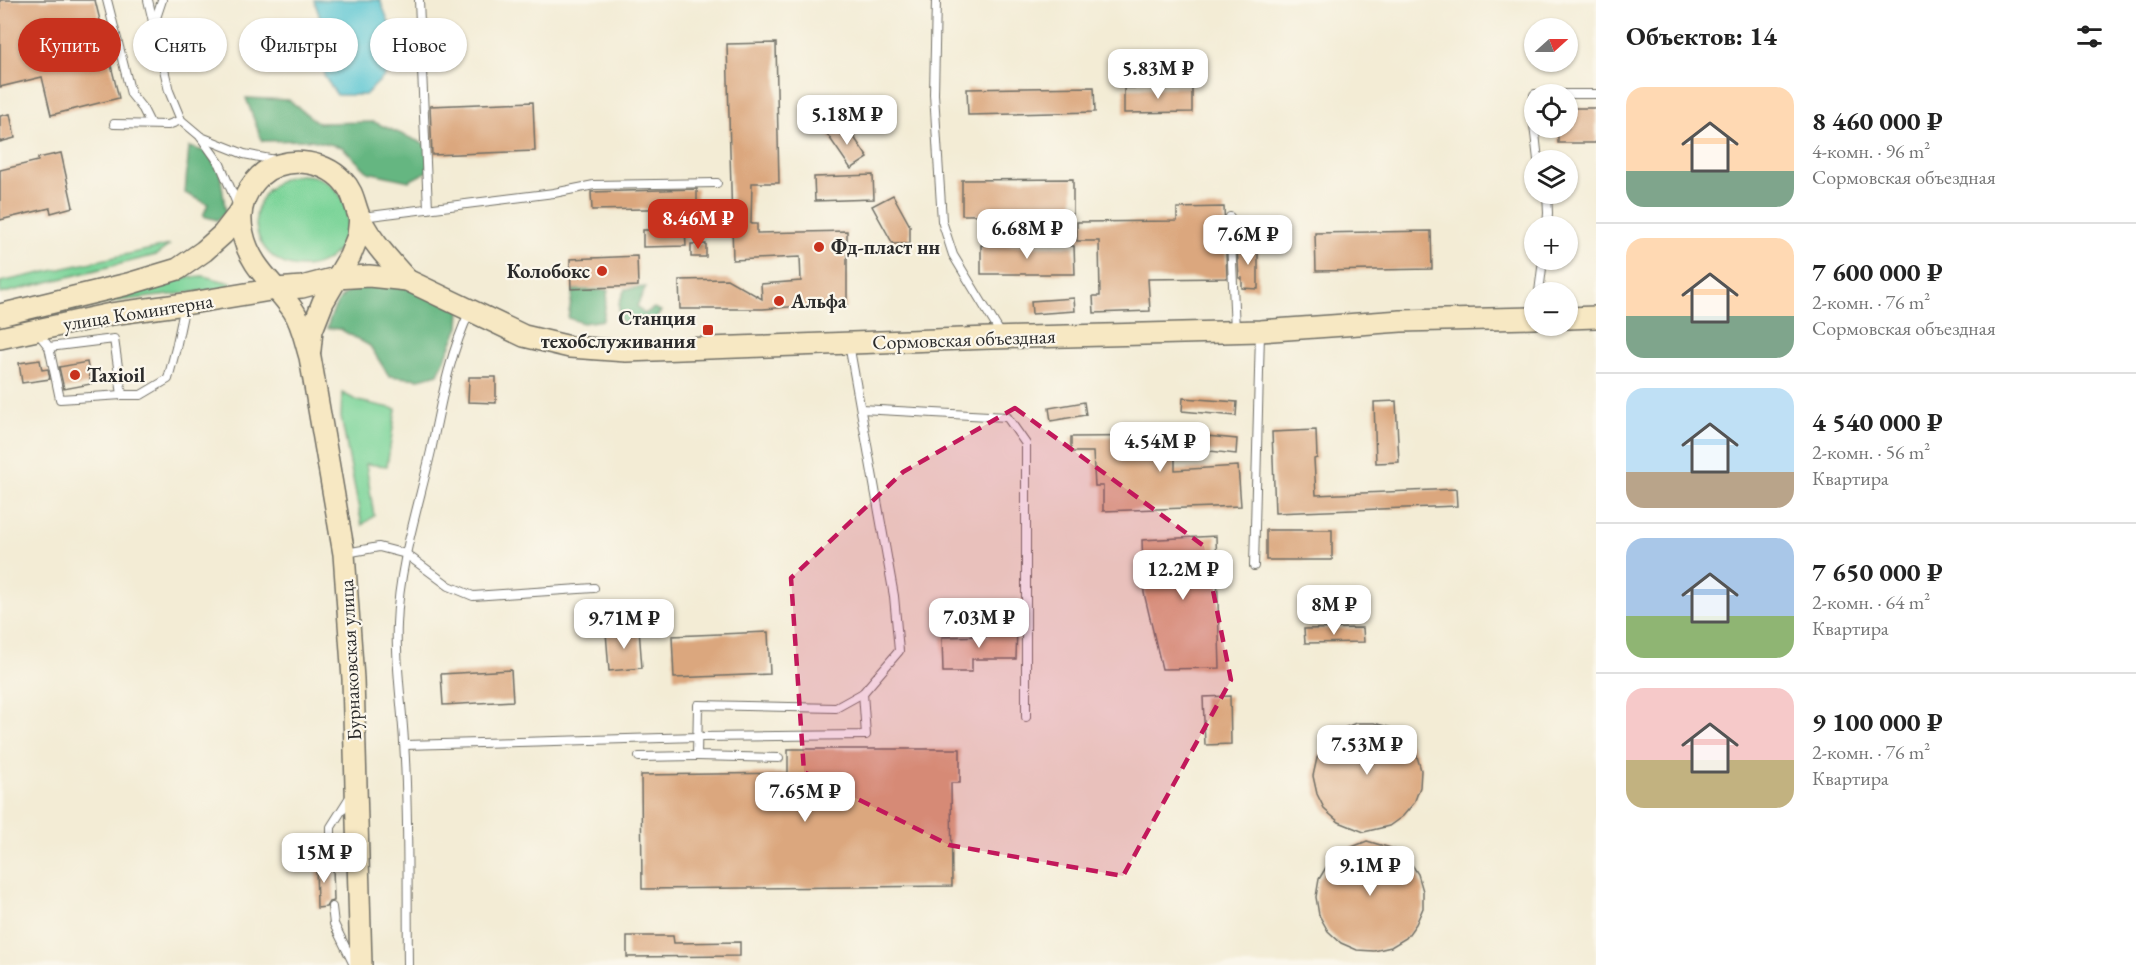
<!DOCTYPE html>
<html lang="ru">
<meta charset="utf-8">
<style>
:root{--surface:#fff;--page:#f6f6f6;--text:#222;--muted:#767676;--line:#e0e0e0;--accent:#c8321e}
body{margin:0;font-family:"EB Garamond",serif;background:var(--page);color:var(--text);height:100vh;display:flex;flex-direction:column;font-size:22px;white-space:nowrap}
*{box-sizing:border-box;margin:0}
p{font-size:20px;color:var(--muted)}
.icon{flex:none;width:33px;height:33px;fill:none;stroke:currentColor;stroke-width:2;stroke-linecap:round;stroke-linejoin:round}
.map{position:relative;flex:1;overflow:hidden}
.details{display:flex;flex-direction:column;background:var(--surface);width:540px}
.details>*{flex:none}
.hud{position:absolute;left:18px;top:18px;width:570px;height:54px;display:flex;gap:12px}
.needle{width:39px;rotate:69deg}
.fabs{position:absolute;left:1524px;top:18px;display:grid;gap:12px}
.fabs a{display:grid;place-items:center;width:54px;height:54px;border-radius:50%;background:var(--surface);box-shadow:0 2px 4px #0004;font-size:30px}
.price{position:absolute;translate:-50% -51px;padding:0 14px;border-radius:12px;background:#fff;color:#222;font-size:20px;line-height:39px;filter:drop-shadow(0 2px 3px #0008)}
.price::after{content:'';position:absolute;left:50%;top:36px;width:18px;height:14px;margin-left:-9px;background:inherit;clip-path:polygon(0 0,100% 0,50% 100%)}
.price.current{background:var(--accent);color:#fff}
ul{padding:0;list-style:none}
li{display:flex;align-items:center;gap:18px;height:150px;padding:0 30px}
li+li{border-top:2px solid var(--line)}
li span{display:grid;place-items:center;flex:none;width:168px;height:120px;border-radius:18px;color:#555}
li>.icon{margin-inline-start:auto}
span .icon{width:72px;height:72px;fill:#fffc;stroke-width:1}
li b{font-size:26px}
h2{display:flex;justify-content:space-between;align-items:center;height:72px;padding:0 30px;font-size:26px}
.pill{padding:0 21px;border-radius:27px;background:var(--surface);box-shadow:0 2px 4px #0004;font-size:21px;line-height:54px}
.pill.current{background:var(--accent);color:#fff}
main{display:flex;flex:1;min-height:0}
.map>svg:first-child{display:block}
.green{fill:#7cd499;stroke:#548062;stroke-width:1.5}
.forest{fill:#65b681;stroke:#487056;stroke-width:1.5}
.water{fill:#58c5d1;stroke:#42787e;stroke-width:1.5}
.building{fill:#dba77e}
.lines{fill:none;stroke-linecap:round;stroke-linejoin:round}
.lane-casing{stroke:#716f66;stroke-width:10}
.secondary-casing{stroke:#716f66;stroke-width:24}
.lane{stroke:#fff;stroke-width:8}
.secondary{stroke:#f7e8c3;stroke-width:21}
.marked{fill:#c2185b;fill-opacity:0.2;stroke:#c2185b;stroke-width:4.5;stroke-dasharray:12 8;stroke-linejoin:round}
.poi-dot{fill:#c8321e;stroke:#fbf7ec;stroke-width:2}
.labels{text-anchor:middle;stroke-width:4.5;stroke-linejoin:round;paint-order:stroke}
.poi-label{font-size:20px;font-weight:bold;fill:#2b2b2b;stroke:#fbf7ec;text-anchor:start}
.street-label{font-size:20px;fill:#2b2b2b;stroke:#fbf7ec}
</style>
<main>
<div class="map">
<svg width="1596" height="965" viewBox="0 0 1596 965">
<rect width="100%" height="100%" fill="#fbf7ec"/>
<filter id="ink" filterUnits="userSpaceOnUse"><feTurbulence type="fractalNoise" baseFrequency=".0167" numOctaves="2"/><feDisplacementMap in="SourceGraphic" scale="12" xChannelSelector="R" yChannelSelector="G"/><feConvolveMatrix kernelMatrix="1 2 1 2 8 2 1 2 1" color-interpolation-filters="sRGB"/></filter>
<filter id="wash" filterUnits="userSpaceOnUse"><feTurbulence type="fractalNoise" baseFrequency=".008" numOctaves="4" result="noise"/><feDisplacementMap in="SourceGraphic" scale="24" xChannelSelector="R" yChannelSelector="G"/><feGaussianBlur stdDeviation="1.35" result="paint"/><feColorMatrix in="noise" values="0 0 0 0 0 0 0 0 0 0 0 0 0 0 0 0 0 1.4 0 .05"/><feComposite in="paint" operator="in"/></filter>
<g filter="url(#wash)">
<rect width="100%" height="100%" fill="#f3ecd5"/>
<g class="green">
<circle cx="302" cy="221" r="46"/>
<polygon points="170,245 156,255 0,294 0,282"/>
<polygon points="203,276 231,283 231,288 116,301 0,327 0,320 180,278"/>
<polygon points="342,393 358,401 396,409 387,466 366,464 374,516 362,525 341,417"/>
</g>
<g class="forest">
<polygon points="246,98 289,100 318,123 374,122 431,147 428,171 409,181 368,172 342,147 311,140 262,141"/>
<polygon points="189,147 207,152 220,173 226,213 217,220 203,216 208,204 185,193"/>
<path d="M375 281 406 285 460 309 459 327 438 374 419 379 389 376 370 346 340 329 327 328C337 295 344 291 375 281Z"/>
<polygon points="646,287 637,306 644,314 654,308 661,311 654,322 625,323 619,318 619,303 625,289"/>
<polygon points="573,290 608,290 603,320 583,323 568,318"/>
</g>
<polygon class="water" points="314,0 380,0 390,25 387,74 365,95 337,95 324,76 327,38"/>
<g id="blocks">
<g class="building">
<polygon points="0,0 95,0 119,98 51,115 42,77 0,87"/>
<polygon points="776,43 779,183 752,183 751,224 757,224 757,233 847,231 847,307 801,308 801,306 763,309 680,309 679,280 727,279 762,299 761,284 801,281 800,257 733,260 727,44"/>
<polygon points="1094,87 1095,112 968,115 967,89"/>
<polygon points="1192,87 1192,112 1124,113 1124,88"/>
<polygon points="533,102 535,151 432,155 430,106"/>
<polygon points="1568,108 1596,108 1596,143 1558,143 1558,128 1568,128"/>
<polygon points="10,114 15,138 0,142 0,116"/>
<polygon points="844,122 868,158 851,169 827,134"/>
<polygon points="61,153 73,207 51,213 50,208 0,220 0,170 38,161 38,158"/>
<polygon points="873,175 874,199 815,201 814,177"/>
<polygon points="1073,179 1073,214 962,215 962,180"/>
<polygon points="697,189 697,208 592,210 591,192"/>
<polygon points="893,195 910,226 910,243 893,244 872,206"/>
<polygon points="1224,207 1227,278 1148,279 1150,311 1094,313 1093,296 1100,296 1099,241 1077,241 1077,222 1177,221 1177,208"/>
<polygon points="643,230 685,230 686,246 643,247"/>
<polygon points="1431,231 1432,269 1316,271 1315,233"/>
<rect x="691" y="244" width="15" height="13"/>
<polygon points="981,245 1074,246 1075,274 981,274"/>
<polygon points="1237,246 1258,246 1258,289 1242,288 1242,278 1239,278"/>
<polygon points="637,256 638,286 571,289 570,259"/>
<polygon points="1074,298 1075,311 1032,314 1031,301"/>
<polygon points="40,360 42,370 48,369 50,379 22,383 19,363"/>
<polygon points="87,362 91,384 64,389 59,367"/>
<polygon points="469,377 496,377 496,403 468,402"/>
<polygon points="1183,398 1237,402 1236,416 1182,411"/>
<polygon points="1396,401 1399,462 1376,463 1374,402"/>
<polygon points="1084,402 1086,415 1051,421 1049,408"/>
<polygon points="1316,430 1317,458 1314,459 1316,495 1456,489 1457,506 1275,513 1272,432"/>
<polygon points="1186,434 1237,439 1236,454 1175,447 1175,470 1238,466 1241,506 1103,511 1103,486 1095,486 1093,452 1071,452 1071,437 1186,436"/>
<rect x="1266" y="530" width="66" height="30"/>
<polygon points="1216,536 1220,668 1162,669 1144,593 1142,540"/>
<polygon points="989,626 1017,627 1016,659 972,659 972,672 943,672 942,637 989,636"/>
<polygon points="1363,628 1364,642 1305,643 1304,629"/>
<polygon points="639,629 642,668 609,671 606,632"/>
<polygon points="768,632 770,674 674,678 672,636"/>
<polygon points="511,670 513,701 443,705 441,674"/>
<polygon points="1230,696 1231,744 1205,745 1203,697"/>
<polygon points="1356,723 1374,723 1392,728 1406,739 1416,753 1421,770 1420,787 1414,803 1403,816 1389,826 1364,832 1339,822 1325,810 1317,794 1313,776 1317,758 1326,742 1339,730"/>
<polygon points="788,749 960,749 960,783 951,783 952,886 642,889 641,775 788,773"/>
<polygon points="1367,841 1394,849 1409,860 1418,874 1423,891 1423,908 1416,924 1406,938 1391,947 1374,951 1357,950 1341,943 1328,931 1319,915 1316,897 1319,879 1328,864 1342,851"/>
<polygon points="316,861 325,861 328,866 333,867 334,901 329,902 326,907 317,908"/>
<polygon points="627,936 673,936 674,943 740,942 740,956 627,957"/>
</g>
</g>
</g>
<g filter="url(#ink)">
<use href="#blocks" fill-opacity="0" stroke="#716f66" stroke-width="1.5"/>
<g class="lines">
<g class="lane-casing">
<g id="lane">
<polyline points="107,0 131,94 143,109 150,123"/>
<polyline points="148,0 169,91 181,120 200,136 220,164 238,206"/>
<polyline points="419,0 428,209"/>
<polyline points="936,0 934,94 942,221 953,255 1001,334"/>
<polyline points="154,24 162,0"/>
<polyline points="1535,94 1596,94"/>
<polyline points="1534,95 1533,116 1538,160"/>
<polyline points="114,124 168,125 181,120"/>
<polyline points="201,137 244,154 275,160"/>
<polyline points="1547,194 1548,213 1547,226"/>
<polyline points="362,217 554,193 594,185 717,183"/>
<polyline points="1230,217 1235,330"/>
<polyline points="1539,292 1543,260"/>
<polyline points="38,333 49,347 114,339 122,395 141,395 168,379 176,348 185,305"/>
<polyline points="49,347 60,399 122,395"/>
<polyline points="861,409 1007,417 1026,444 1026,717"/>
<polyline points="346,553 379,547 406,554 449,586 473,596 594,588"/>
<polyline points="1254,566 1260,333"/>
<polyline points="405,745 698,737 866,735 863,693"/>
<polyline points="639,757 697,756"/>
<polyline points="779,758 697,756 698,705 836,708 863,693 899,651 894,596 849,344"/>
<polyline points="331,861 331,827 350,797"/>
<polyline points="332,907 334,924 354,965"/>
<path d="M408 965C407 891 409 816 404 742 402 704 395 662 397 624 399 565 418 508 431 451 441 403 449 355 470 311"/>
</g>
</g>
<g class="secondary-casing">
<g id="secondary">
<polyline points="0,315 128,284 178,269 204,251 223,234 240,212"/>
<polyline points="1568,318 1596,317"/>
<polyline points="0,338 111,314 185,304 276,289 302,287 336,278 369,276 407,280 524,336 570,347 626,351 990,338 1260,331 1401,321 1534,318"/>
<polyline points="310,350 312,330 323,302 350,256 358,236 360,218"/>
<path d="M361 965 353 679 344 554 310 357C305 341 302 323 293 310 275 284 250 267 243 234 237 212 244 192 260 176 282 155 323 159 343 181 354 192 354 205 360 218 371 241 391 262 407 280"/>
</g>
</g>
<use href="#lane" class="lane"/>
<use href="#secondary" class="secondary"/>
</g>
</g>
<path class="marked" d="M1015 408 1204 546 1231 680 1123 876 949 845 804 772 791 578 903 472Z"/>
<g class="poi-dot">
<circle cx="819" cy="247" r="6"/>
<circle cx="602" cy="271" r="6"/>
<circle cx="779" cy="301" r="6"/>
<rect x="702" y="324" width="12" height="12" rx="3"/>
<circle cx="75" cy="375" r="6"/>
</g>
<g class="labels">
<g class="poi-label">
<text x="831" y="254">Фд-пласт нн</text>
<text x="590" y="278" text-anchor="end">Колобокс</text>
<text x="791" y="308">Альфа</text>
<text x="696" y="325" text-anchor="end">Станция<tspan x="696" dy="23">техобслуживания</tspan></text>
<text x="87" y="382">Taxioil</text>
</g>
<g class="street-label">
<text transform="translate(138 312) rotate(-9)" y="7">улица Коминтерна</text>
<text transform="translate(964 339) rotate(-2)" y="7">Сормовская объездная</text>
<text transform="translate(350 660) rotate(-93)" y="7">Бурнаковская улица</text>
</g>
</g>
</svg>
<div class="fabs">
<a><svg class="needle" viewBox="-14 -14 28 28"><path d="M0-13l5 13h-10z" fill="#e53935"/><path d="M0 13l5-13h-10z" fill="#767676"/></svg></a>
<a><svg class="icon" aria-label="locate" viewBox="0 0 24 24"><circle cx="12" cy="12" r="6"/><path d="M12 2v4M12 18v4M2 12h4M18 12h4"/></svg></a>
<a><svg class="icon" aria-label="layers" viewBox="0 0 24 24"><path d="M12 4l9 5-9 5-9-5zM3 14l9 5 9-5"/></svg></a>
<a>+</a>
<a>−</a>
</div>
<b class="price" style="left:1158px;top:100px">5.83M ₽</b>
<b class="price" style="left:847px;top:146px">5.18M ₽</b>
<b class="price current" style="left:698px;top:250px">8.46M ₽</b>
<b class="price" style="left:1027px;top:260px">6.68M ₽</b>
<b class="price" style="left:1248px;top:266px">7.6M ₽</b>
<b class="price" style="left:1160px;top:473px">4.54M ₽</b>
<b class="price" style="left:1183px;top:601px">12.2M ₽</b>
<b class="price" style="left:1334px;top:636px">8M ₽</b>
<b class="price" style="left:979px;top:649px">7.03M ₽</b>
<b class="price" style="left:624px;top:650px">9.71M ₽</b>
<b class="price" style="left:1367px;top:776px">7.53M ₽</b>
<b class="price" style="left:805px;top:823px">7.65M ₽</b>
<b class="price" style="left:324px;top:884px">15M ₽</b>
<b class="price" style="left:1370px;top:897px">9.1M ₽</b>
<div class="hud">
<a class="pill current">Купить</a>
<a class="pill">Снять</a>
<a class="pill">Фильтры</a>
<a class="pill">Новое</a>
</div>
</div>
<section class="details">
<h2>Объектов: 14<svg class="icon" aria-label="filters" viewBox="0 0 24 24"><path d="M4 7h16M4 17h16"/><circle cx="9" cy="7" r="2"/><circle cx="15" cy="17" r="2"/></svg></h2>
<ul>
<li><span style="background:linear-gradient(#ffd9b3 70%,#7fa58c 0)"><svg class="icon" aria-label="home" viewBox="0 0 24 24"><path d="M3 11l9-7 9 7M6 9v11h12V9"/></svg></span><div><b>8 460 000 ₽</b><p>4-комн. · 96 m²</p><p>Сормовская объездная</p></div></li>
<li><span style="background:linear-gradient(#ffd9b3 65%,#7fa58c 0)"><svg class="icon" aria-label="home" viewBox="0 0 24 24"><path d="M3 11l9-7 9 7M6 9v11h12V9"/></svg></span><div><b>7 600 000 ₽</b><p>2-комн. · 76 m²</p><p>Сормовская объездная</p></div></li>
<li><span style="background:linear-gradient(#bfe0f5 70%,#b9a48a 0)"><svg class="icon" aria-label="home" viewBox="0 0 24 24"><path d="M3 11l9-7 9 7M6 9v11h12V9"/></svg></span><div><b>4 540 000 ₽</b><p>2-комн. · 56 m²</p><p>Квартира</p></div></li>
<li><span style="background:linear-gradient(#a9c7e8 65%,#8fb573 0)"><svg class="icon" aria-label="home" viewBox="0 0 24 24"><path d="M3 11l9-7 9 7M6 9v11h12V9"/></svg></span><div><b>7 650 000 ₽</b><p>2-комн. · 64 m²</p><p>Квартира</p></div></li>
<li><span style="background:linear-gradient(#f6c9c9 60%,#c2b280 0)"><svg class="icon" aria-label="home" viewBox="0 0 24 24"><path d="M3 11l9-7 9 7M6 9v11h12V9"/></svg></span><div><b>9 100 000 ₽</b><p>2-комн. · 76 m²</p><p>Квартира</p></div></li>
</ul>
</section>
</main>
